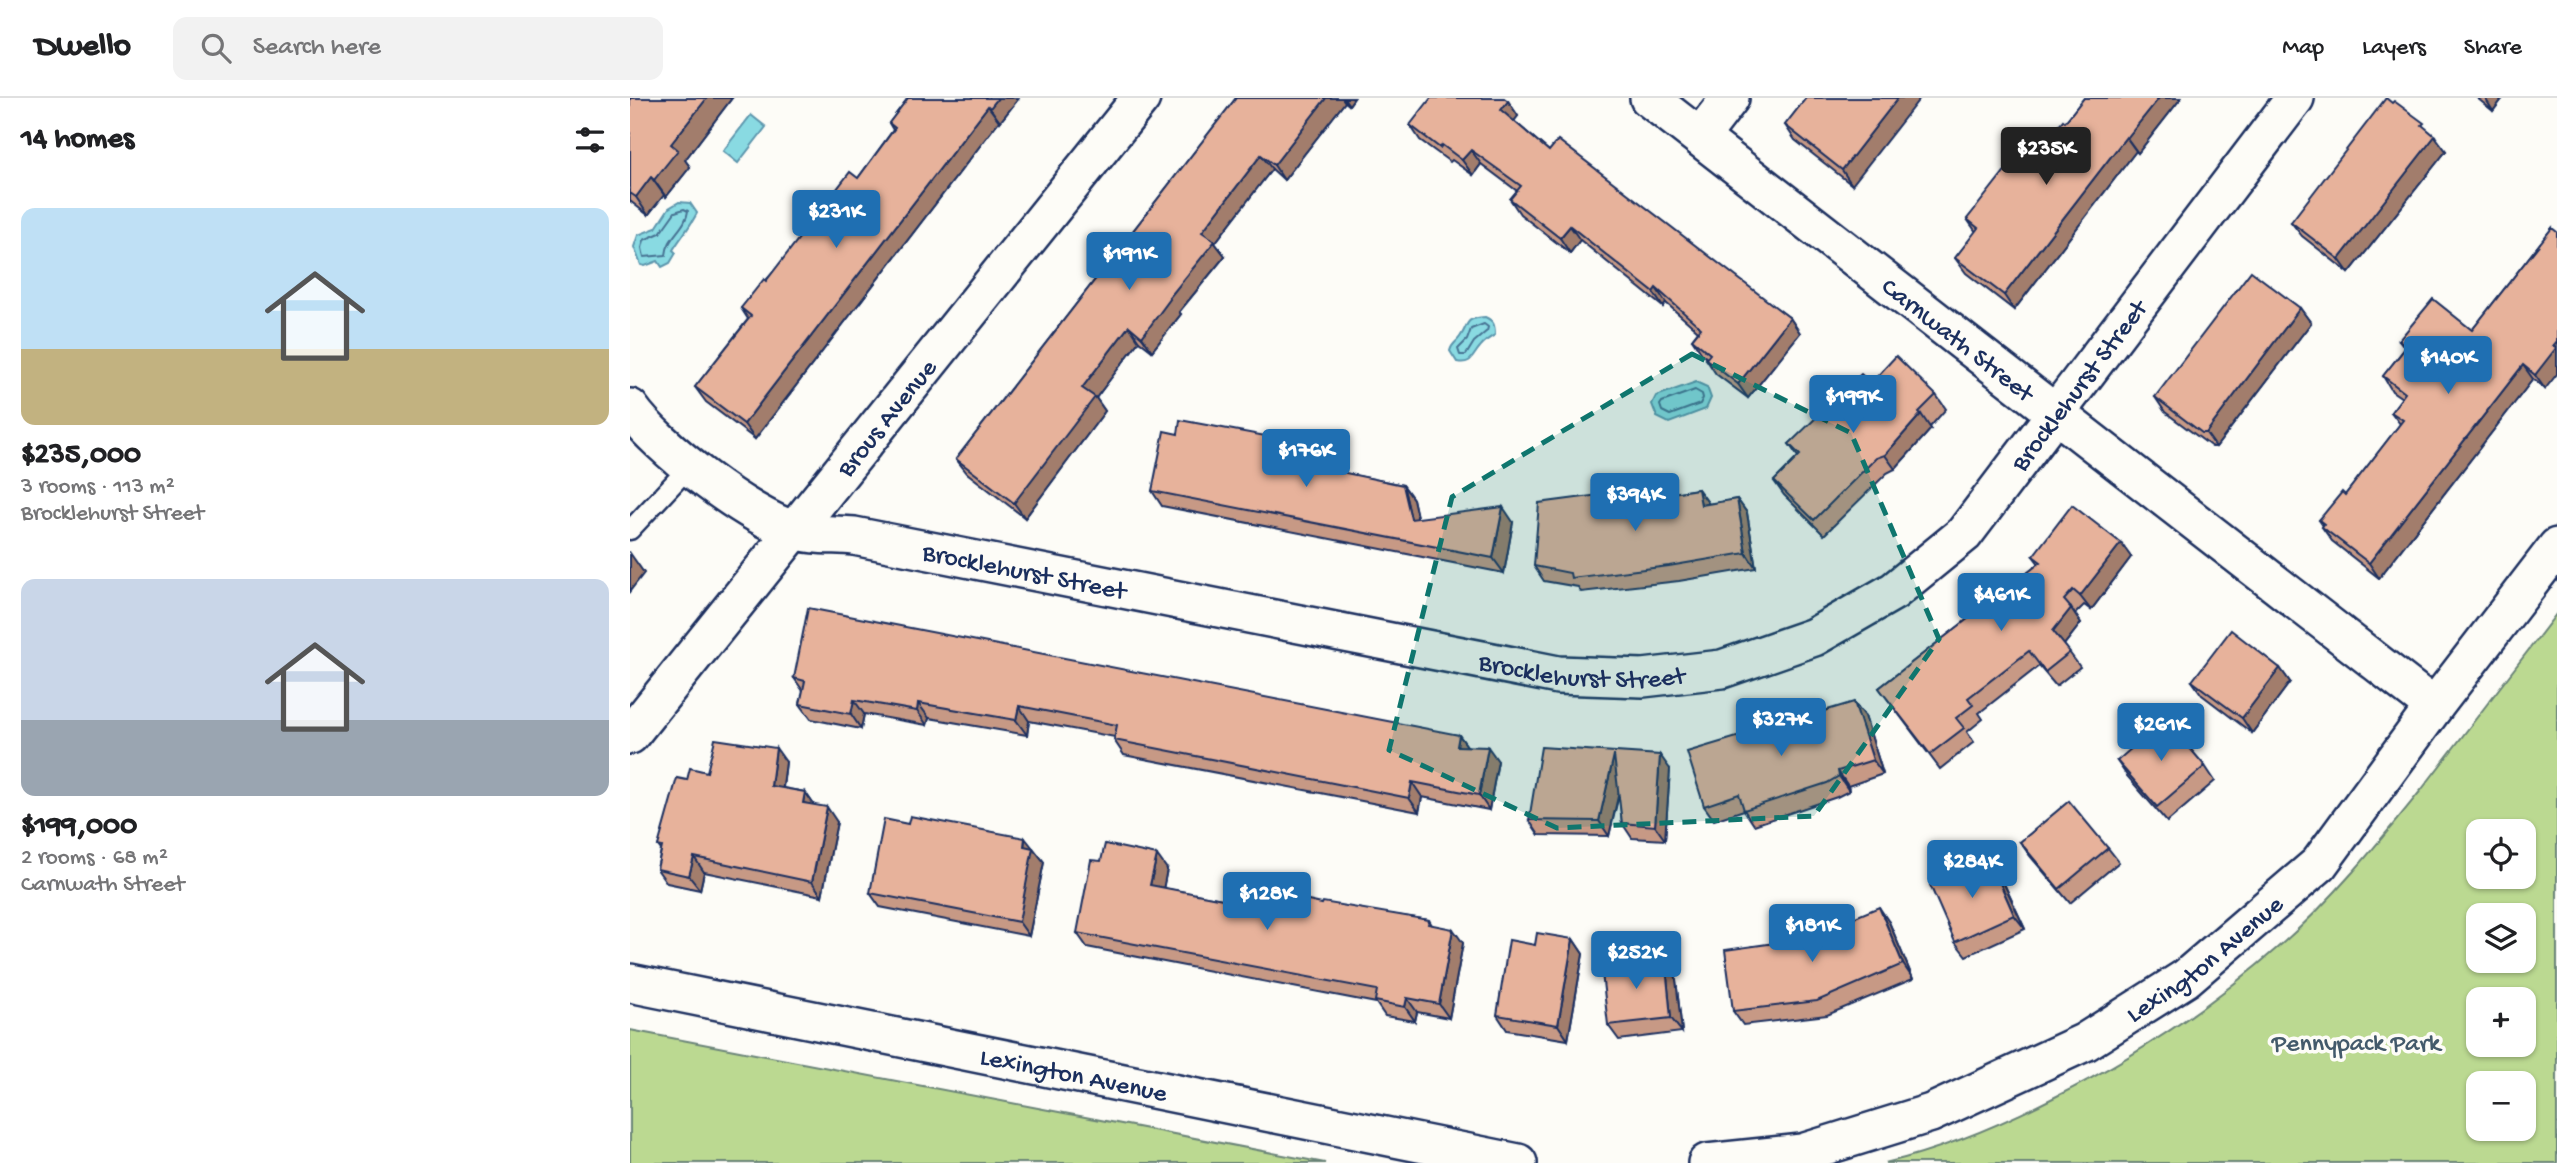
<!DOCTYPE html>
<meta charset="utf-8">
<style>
:root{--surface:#fff;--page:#f2f2f2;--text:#202124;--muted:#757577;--line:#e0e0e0;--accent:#1f6fb2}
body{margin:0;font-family:"Gochi Hand",sans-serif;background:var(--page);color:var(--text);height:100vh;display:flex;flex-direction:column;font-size:26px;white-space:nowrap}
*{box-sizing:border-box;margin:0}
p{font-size:23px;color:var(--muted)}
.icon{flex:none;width:38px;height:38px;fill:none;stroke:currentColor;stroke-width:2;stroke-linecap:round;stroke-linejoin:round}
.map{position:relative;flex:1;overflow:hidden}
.details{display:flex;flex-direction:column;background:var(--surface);width:630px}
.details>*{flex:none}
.fabs{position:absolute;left:1836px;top:721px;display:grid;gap:14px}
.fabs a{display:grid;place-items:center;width:70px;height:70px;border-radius:14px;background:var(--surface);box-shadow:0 2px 5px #0004;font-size:35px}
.price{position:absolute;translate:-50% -60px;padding:0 16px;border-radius:7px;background:var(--accent);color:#fff;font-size:23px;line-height:46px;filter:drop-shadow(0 2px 4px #0008)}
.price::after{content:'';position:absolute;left:50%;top:42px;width:21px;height:16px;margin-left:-10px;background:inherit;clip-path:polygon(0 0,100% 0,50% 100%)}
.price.selected{background:#222;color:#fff}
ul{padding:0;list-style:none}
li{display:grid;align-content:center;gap:14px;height:371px;padding:0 21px}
li span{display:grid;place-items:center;height:217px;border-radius:14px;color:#555}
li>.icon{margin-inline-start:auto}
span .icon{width:126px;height:126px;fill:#fffc;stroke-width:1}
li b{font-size:30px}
h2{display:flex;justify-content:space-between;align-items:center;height:84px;padding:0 21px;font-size:30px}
header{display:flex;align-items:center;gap:42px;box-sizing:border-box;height:98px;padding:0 35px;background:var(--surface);border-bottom:2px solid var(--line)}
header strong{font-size:33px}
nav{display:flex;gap:38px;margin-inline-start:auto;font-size:24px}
.search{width:490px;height:63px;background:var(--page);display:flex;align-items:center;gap:18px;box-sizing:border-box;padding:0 24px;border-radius:14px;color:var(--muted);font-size:26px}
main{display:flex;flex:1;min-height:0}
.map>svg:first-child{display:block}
.green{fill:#bbd991;stroke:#6b8478;stroke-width:2;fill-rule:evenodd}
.water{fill:#89dae2;stroke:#5d96ad;stroke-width:2}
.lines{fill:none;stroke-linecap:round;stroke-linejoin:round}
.shore{stroke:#477393;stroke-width:2}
.lane-casing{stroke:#1b2f5e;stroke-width:23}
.street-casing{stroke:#1b2f5e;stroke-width:42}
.lane{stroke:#fdfcf7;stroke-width:18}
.street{stroke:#fdfcf7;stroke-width:37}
.wall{fill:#c79985;stroke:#1b2f5e;stroke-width:2}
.shaded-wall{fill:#a27d6c;stroke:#1b2f5e;stroke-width:2}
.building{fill:#e7b29b;stroke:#1b2f5e;stroke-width:2}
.marked{fill:#0f766e;fill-opacity:0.2;stroke:#0f766e;stroke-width:5;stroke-dasharray:14 9;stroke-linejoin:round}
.labels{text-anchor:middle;stroke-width:7;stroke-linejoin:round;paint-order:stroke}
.street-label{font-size:26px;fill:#1b2f5e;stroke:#fdfcf7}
.park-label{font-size:26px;fill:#435a6b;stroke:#fdfcf7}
</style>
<header>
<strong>Dwello</strong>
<div class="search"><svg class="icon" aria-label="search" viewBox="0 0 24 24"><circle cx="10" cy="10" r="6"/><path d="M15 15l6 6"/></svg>Search here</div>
<nav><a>Map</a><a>Layers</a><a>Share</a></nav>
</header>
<main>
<section class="details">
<h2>14 homes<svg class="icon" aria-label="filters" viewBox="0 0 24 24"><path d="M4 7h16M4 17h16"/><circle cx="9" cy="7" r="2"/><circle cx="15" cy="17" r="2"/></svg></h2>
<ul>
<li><span style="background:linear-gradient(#bfe0f5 65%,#c2b280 0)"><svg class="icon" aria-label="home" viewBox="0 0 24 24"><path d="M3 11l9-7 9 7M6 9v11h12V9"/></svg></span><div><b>$235,000</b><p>3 rooms · 113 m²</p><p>Brocklehurst Street</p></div></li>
<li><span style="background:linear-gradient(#c9d6e8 65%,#9aa5b1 0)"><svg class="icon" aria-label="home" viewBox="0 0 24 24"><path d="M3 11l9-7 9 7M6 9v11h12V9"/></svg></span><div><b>$199,000</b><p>2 rooms · 68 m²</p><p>Carnwath Street</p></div></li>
</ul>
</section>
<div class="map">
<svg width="1927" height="1065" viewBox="0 0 1927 1065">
<rect width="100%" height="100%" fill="#fdfcf7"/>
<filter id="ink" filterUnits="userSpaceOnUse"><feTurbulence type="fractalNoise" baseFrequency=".0143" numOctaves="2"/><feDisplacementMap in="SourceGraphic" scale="14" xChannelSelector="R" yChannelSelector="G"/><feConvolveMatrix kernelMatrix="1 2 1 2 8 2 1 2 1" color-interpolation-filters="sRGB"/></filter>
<g filter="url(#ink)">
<g class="green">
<path d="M1927 515V1065H1255C1313 1051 1370 1027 1423 1000 1506 959 1584 906 1654 844 1706 798 1749 744 1792 691 1837 632 1882 574 1927 515ZM1894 733V779H1848V733ZM1894 817V863H1848V817ZM1848 901H1894V947H1848ZM1848 985H1894V1031H1848Z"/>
<polygon points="0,932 695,1065 0,1065"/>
</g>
<g class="water">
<polygon points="121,17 136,29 108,65 93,53"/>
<path d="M49 104 60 105 67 115C60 129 51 139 43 152L46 155 40 165 32 169 28 163 15 168 11 167 4 149 8 137 26 130 39 110Z"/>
<path d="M855 219C864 223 865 227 865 237 859 240 854 244 850 249 842 258 842 267 827 264L820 253C822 245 826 245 830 239 840 225 833 221 855 219Z"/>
<polygon points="1066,284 1077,289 1081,300 1076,311 1039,325 1027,319 1022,306 1026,298"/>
</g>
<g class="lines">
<g class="shore">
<path d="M54 111 58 113C56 130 37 139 36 157L14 159 12 150 14 142 30 135 45 114Z"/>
<polygon points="854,226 858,229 857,233 844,244 836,257 830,257 828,251 837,242 841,231"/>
<polygon points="1065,292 1072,296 1073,300 1070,306 1040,317 1032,313 1030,307 1032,304"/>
</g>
<g class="lane-casing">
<polyline id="lane" points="0,432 60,368"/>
</g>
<g class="street-casing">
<g id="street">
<path id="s1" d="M1019 0 1804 609"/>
<polyline points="1070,39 1100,0"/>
<path id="s2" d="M0 310C26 348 120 420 164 432 182 438 205 436 224 438L928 577 1013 580 1092 571 1184 539 1264 493 1334 436 1665 0"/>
<path id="s3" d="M0 637 511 0"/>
<path id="s4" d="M0 885 888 1065"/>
<path id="s5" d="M1077 1065 1172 1055 1301 1015 1455 944 1556 880 1689 766 1804 609 1927 449"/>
</g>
</g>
<use href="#lane" class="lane"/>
<use href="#street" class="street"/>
</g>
<g class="wall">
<polygon points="0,0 102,0 55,62 60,69 36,99 34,97 18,117 0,103"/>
<polygon points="278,0 389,0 370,24 369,23 125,341 76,304 65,289 118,221 111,210 228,80 263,32 259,25"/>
<polygon points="606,0 724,0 719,7 715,4 654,82 642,71 585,145 595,158 549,214 551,216 522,253 509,243 466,300 475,313 395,420 337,375 326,361"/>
<polygon points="1176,0 1222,87 1165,42 1155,27"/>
<polygon points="1454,0 1551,0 1508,55 1506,53 1384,212 1336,175 1325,160 1346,134 1337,121 1404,46 1419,39 1435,24"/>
<polygon points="1847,0 1873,0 1863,13"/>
<polygon points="878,3 888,18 884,23 919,53 1160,220 1170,235 1118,300 1086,276 1076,261 1077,260 1072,256 1062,241 1068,233 1036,205 1033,209 950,142 940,155 890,116 880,101 887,93 851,66 843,77 822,62 820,64 790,42 780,27"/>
<polygon points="1800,34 1816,53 1719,175 1672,138 1661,124"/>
<polygon points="1922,130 1915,291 1903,281 1749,480 1702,443 1692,429 1693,428 1689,422 1715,397 1770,326 1761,314 1772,300 1762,293 1753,278 1775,250 1769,242 1842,232"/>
<polygon points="1670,210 1681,225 1586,349 1582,349 1535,314 1525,299"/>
<polygon points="1241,285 1306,297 1316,311 1300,329 1301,331 1265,371 1257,375 1194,437 1154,397 1144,383 1168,359 1159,346"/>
<polygon points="548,336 672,345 682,360 682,362 707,366 713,375 773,387 783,401 787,420 883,424 874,475 532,408 522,393"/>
<polygon points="1068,391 1079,406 1107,401 1117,415 1126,470 1049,483 951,494 948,489 914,483 904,468 969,397 971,399 999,402"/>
<polygon points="1403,458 1501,459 1461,512 1454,507 1445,516 1451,525 1434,547 1450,569 1426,588 1409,568 1349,615 1353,621 1337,634 1344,644 1310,671 1249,590 1409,466"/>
<polygon points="1650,570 1660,584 1622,635 1572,597 1562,583"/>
<polygon points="164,580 829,637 837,648 868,663 859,712 792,699 789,714 494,657 484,642 485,639 399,623 397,637 299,620 297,627 234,616 231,631 181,621 170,606 173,593"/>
<polygon points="1235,618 1253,676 1218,688 1219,693 1207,699 1124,727 1114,712 1084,722 1074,708"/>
<polygon points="1487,663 1575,668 1585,683 1537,724 1497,678"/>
<polygon points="156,664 153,690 175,694 184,707 207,724 192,798 74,774 70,792 37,785 27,771 31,752 28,748 57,682 77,674"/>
<polygon points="1040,671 1035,742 1002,740 992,725 989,697 979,738 909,737 899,722"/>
<polygon points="1390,744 1478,750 1489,764 1440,805 1400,758"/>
<polygon points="402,750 403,750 414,764 399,838 250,809 240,795"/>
<polygon points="537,771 533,790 608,804 610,806 666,814 692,806 799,822 802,827 833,845 819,920 787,914 785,923 755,918 746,905 457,849 447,835"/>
<polygon points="1369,775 1395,831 1336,858 1325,844"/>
<polygon points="1259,824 1283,881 1197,917 1113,927 1103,913 1173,841"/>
<polygon points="943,841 953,856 938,942 877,932 867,917 905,847"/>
<polygon points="1035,858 1045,873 1052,934 989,942 978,927"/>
</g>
<g class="shaded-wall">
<polygon points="77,0 102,0 55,62 60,69 36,99 24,82 41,46"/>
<polygon points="368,0 389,0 370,24 360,10"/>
<polygon points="696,0 712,0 715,4 654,82 644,67"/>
<polygon points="714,0 724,0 719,7"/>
<polygon points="1268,0 1290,0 1222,87 1212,72"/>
<polygon points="1529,0 1551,0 1508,55 1497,40"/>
<polygon points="1855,0 1873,0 1863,13"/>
<polygon points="878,3 888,18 881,27 871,12"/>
<polygon points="358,8 369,23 125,341 114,326"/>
<polygon points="1805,38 1816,53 1719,175 1709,161"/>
<polygon points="1496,39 1506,53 1384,212 1374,197"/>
<polygon points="841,52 851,66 843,77 832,62"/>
<polygon points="631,57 642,71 585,145 595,158 549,214 551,216 522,253 512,239 572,134"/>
<polygon points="21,79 34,97 18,117 6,99"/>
<polygon points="940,128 950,142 940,155 930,140"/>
<polygon points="1026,190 1036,205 1033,209 1023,194"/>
<polygon points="1670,210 1681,225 1586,349 1576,335"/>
<polygon points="1160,220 1170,235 1118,300 1108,286"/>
<polygon points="499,228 509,243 466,300 475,313 395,420 384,405 452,290"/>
<polygon points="1927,243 1927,276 1915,291 1905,277"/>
<polygon points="1893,267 1903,281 1749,480 1739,465"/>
<polygon points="1291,316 1301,331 1265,371 1255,357"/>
<polygon points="672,345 682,360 680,374 670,359"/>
<polygon points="707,366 717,381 706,373"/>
<polygon points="773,387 783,401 791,436 781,421"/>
<polygon points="1068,391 1079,406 1071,407"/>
<polygon points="1107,401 1117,415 1126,470 1116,455"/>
<polygon points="873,409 883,424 874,475 863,460"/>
<polygon points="1491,445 1501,459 1461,512 1450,498"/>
<polygon points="0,455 14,475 0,493"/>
<polygon points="1441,510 1451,525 1433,548 1423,533"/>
<polygon points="1650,570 1660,584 1622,635 1612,620"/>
<polygon points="224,602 234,616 231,631 221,616"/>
<polygon points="1224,604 1235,618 1253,676 1243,662"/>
<polygon points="288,605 299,620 297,627 287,613"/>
<polygon points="389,608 399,623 397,637 386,622"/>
<polygon points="829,637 839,651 827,648"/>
<polygon points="858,649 868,663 859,712 849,697"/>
<polygon points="146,650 156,664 151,703 141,688"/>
<polygon points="984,657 994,672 979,738 969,723"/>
<polygon points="1030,657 1040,671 1035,742 1025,728"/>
<polygon points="1208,673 1218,688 1219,693 1209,678"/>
<polygon points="782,684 792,699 789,714 779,700"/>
<polygon points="175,694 185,708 173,705"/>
<polygon points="197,709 207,724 192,798 182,784"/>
<polygon points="395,740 414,764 399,838 389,824"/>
<polygon points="527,757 537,771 531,802 520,787"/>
<polygon points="64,759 74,774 70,792 59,778"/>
<polygon points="1359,760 1369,775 1395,831 1384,817"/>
<polygon points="1249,809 1259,824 1283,881 1273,866"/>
<polygon points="823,831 833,845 819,920 809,906"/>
<polygon points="943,841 953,856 938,942 928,927"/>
<polygon points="1035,858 1045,873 1052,934 1041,920"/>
<polygon points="777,900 787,914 785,923 775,909"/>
</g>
<g class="building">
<polygon points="0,0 77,0 41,46 48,52 24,82 21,79 6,99 0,95"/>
<polygon points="278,0 368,0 360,10 358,8 114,326 65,289 121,218 111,210 134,181 136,183 220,74 228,80 265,30 259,25"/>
<polygon points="606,0 696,0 644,67 631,57 572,134 585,143 539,200 540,201 512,239 499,228 452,290 465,299 384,405 326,361"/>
<polygon points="801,0 874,0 878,3 871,12 919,53 928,42 1160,220 1108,286 1076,261 1080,256 1062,241 1071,230 1026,190 1023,194 940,128 930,140 880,101 891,88 841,52 832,62 812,47 810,50 780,27"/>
<polygon points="1176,0 1268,0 1212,72 1155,27"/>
<polygon points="1454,0 1529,0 1497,40 1496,39 1374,197 1325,160 1348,130 1337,121 1399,42 1404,46 1412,35 1419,39 1433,22 1435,24"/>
<polygon points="1756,0 1762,5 1764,3 1794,25 1792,27 1805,38 1709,161 1661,124"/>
<polygon points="1922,130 1927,134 1927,243 1923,248 1926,250 1905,277 1893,267 1739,465 1692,429 1694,426 1689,422 1712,394 1715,397 1773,322 1761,314 1775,295 1753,278 1777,248 1769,242 1803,201 1842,232"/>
<polygon points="1621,173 1670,210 1576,335 1572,335 1525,299"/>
<polygon points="1266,258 1306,297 1289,314 1291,316 1255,357 1246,360 1184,422 1144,383 1170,357 1159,346 1231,276 1241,285"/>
<polygon points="550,322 672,345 670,359 707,366 706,373 773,387 781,421 873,409 863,460 522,393 534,333 548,336"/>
<polygon points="1068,391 1071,407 1107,401 1116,455 1039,468 941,480 940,475 904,468 909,405 969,397 970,399 996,396 996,402"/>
<polygon points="1442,407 1491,445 1450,498 1443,492 1434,502 1441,510 1423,533 1440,554 1415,574 1399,553 1338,600 1343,607 1326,620 1334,630 1300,656 1249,590 1411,464 1403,458"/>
<polygon points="178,510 829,637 827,648 858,649 849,697 782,684 779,700 484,642 487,627 389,608 386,622 288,605 287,613 224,602 221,616 170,606 175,583 164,580"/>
<polygon points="1601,532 1650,570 1612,620 1562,583"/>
<polygon points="1224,604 1243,662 1208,673 1209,678 1197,685 1114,712 1109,696 1074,708 1057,654"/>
<polygon points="1535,621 1575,668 1527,709 1487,663"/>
<polygon points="85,641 146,650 141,688 175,694 173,705 197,709 182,784 64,759 59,778 27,771 32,749 28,748 47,680 57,682 60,670 77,674"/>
<polygon points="911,649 1030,657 1025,728 992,725 984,657 969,723 899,722"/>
<polygon points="1439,703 1478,750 1429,791 1390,744"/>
<polygon points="280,718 395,740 394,748 403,750 389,824 240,795 254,721 278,726"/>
<polygon points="475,746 527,757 520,787 608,804 608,805 666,814 669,801 692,806 693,804 799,822 798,826 823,831 809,906 777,900 775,909 745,903 747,892 447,835 461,762 471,763"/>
<polygon points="1359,760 1384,817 1325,844 1300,787"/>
<polygon points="1249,809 1273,866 1187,903 1103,913 1095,852 1173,841"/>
<polygon points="907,835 943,841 928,927 867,917 879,842 905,847"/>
<polygon points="1035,858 1041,920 978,927 971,866"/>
</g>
</g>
<path class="marked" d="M1062 256 1221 335 1309 541 1184 718 927 730 759 652 822 399Z"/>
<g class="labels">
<g class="street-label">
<text dy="9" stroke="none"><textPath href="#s1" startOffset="392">Carnwath Street</textPath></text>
<text dy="9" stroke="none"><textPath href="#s2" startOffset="1617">Brocklehurst Street</textPath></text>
<text dy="9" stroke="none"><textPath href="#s3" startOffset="408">Brous Avenue</textPath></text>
<text dy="9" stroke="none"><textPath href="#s2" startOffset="441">Brocklehurst Street</textPath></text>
<text dy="9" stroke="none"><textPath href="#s2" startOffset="1008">Brocklehurst Street</textPath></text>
<text dy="9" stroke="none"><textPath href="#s5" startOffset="546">Lexington Avenue</textPath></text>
<text dy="9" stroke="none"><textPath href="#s4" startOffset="453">Lexington Avenue</textPath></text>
</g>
<g class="park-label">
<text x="1726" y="952">Pennypack Park</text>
</g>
</g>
</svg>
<div class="fabs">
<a><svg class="icon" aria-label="locate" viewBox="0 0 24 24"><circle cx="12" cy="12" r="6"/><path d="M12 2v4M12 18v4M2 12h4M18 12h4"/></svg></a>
<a><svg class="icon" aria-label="layers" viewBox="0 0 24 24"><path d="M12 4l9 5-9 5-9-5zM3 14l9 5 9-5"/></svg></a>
<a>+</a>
<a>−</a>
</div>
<b class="price selected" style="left:1416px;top:89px">$235K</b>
<b class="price" style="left:206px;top:152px">$231K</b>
<b class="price" style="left:499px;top:194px">$191K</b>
<b class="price" style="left:1818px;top:298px">$140K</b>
<b class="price" style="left:1223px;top:337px">$199K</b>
<b class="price" style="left:676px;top:391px">$176K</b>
<b class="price" style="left:1005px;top:435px">$394K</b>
<b class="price" style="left:1371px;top:535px">$461K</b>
<b class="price" style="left:1151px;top:660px">$327K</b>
<b class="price" style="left:1531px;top:665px">$261K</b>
<b class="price" style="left:1342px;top:802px">$284K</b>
<b class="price" style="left:637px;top:834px">$128K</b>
<b class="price" style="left:1182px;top:866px">$181K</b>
<b class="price" style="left:1006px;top:893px">$252K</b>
</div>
</main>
